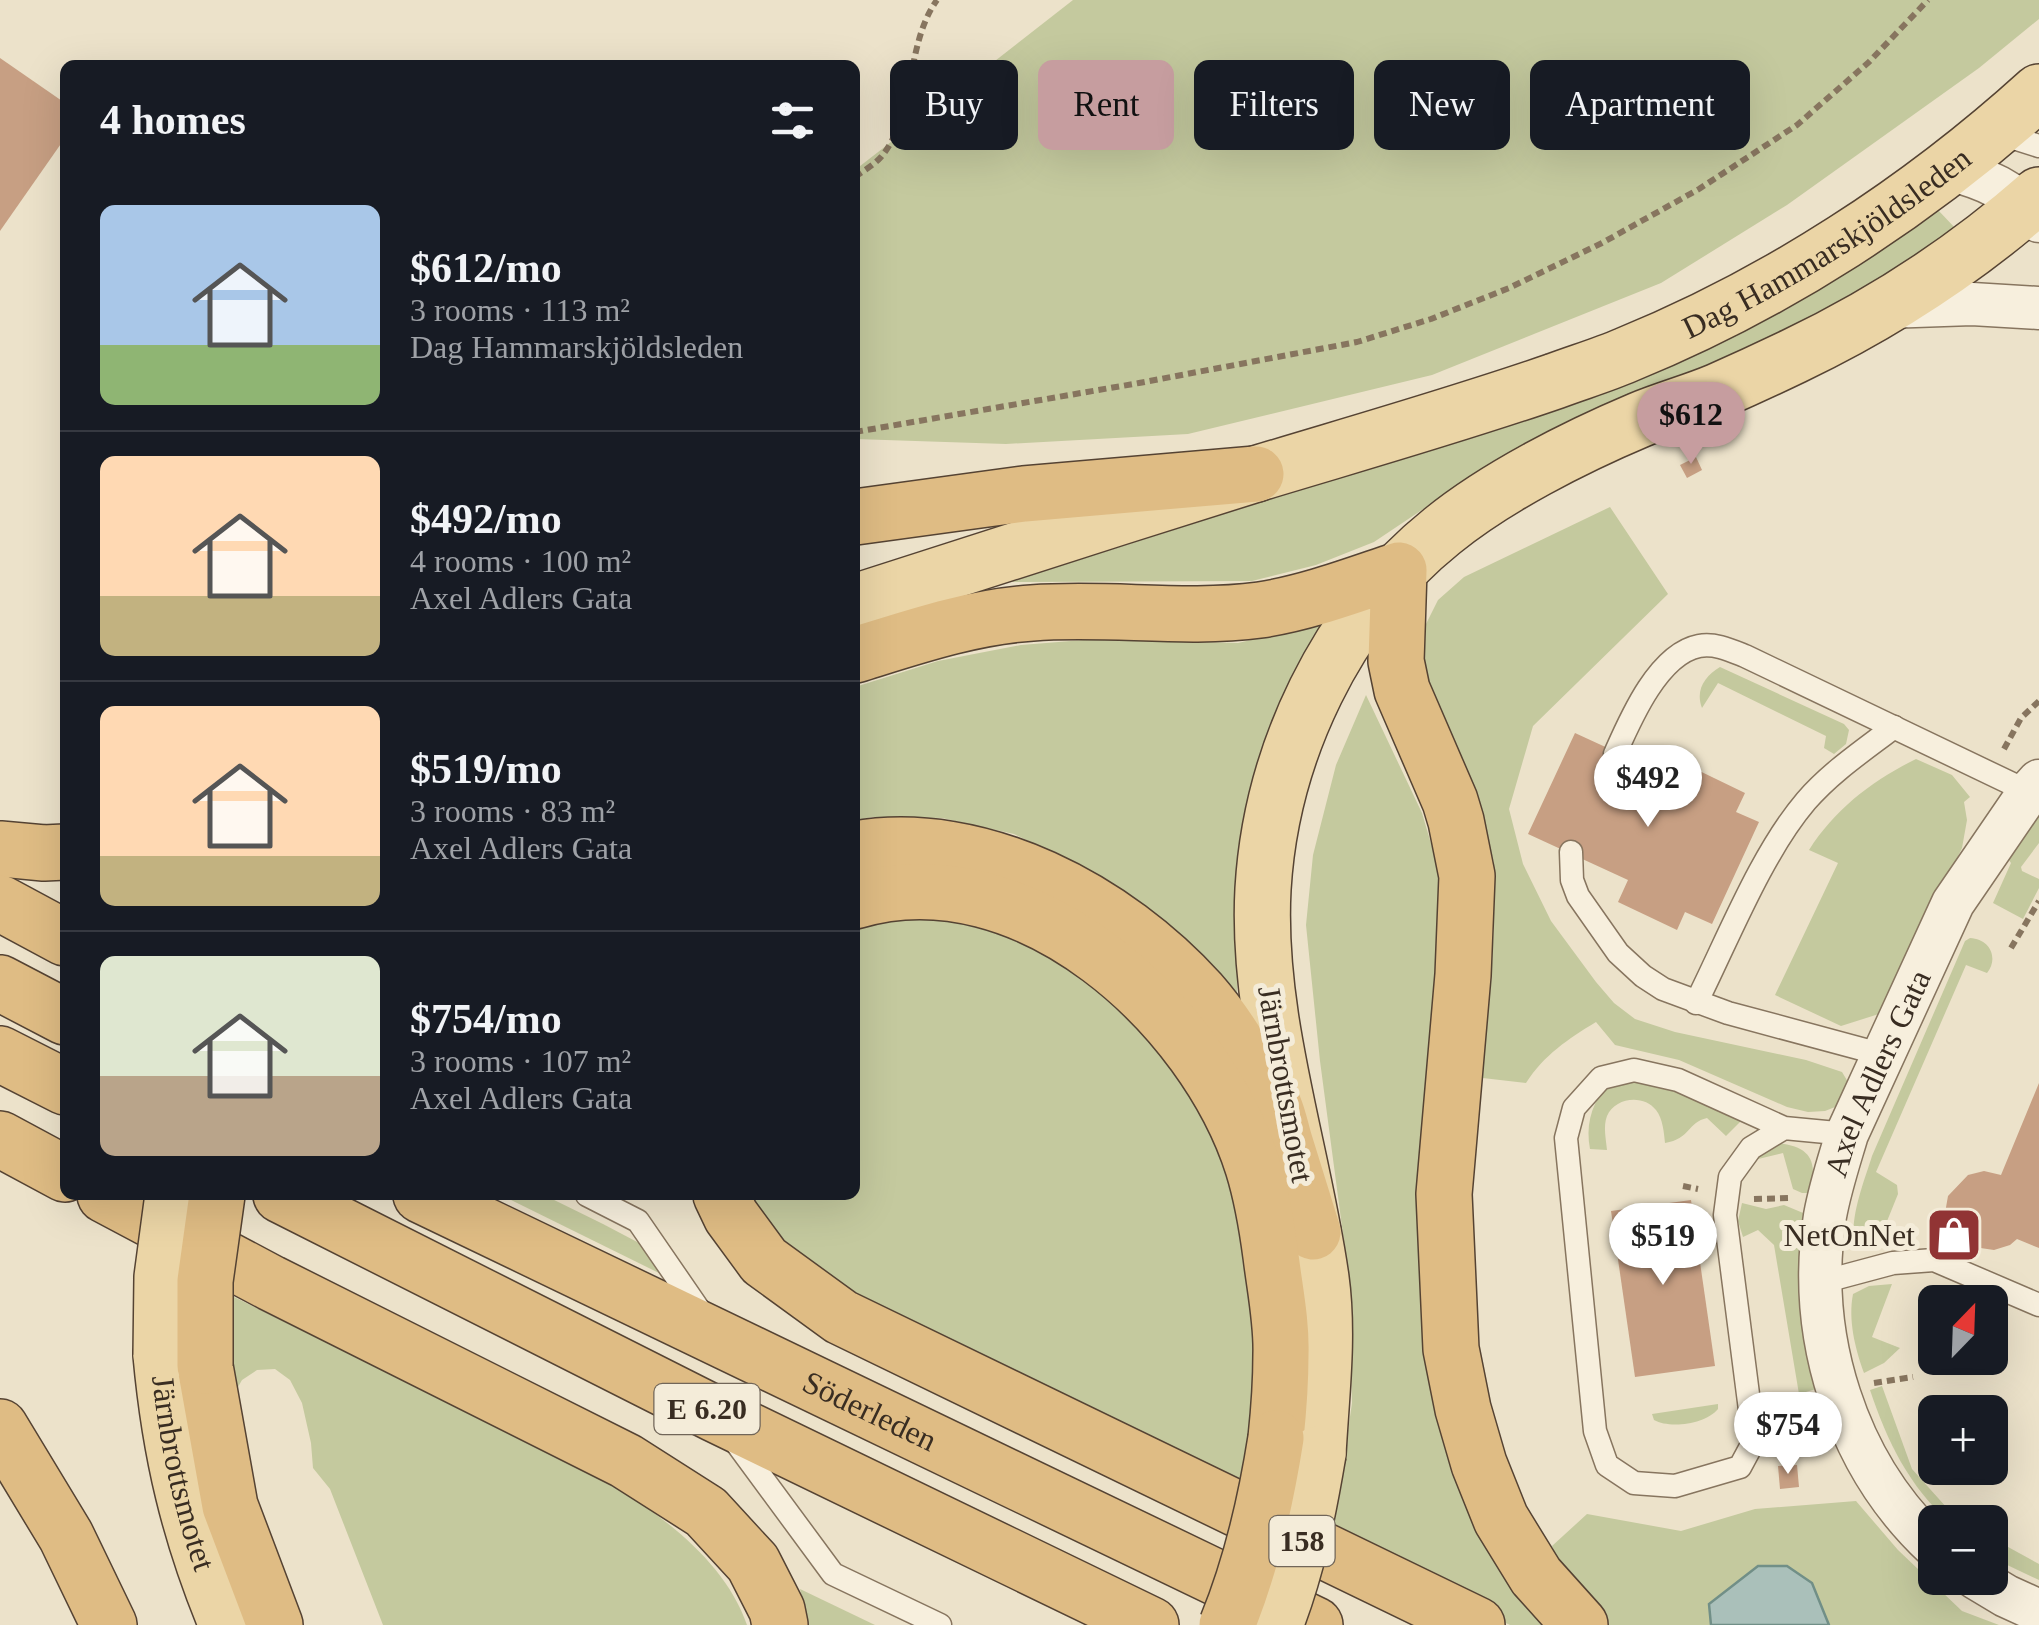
<!DOCTYPE html>
<meta charset="utf-8">
<style>
:root{--surface:#171b24;--page:#20242c;--text:#f1f3f6;--muted:#9ea1a6;--line:#363941;--accent:#c69d9f}
body{margin:0;font-family:"Times New Roman",serif;background:var(--page);color:var(--text);height:100vh;display:flex;flex-direction:column;font-size:38px;white-space:nowrap}
*{box-sizing:border-box;margin:0}
p{font-size:32px;color:var(--muted)}
.icon{flex:none;width:55px;height:55px;fill:none;stroke:currentColor;stroke-width:2;stroke-linecap:round;stroke-linejoin:round}
.map{position:relative;flex:1;overflow:hidden}
.details{position:absolute;left:60px;top:60px;width:800px;height:1140px;display:flex;flex-direction:column;background:var(--surface);border-radius:15px;box-shadow:0 10px 40px #0002}
.details>*{flex:none}
.hud{position:absolute;left:890px;top:60px;width:950px;height:90px;display:flex;gap:20px}
.needle{width:65px;rotate:23deg}
.tools{position:absolute;left:1918px;top:1285px;display:grid;gap:20px}
.tools a{display:grid;place-items:center;width:90px;height:90px;border-radius:15px;background:var(--surface);box-shadow:0 10px 40px #0002;font-size:50px}
.price{position:absolute;translate:-50% -85px;padding:0 22px;border-radius:35px;background:#fff;color:#222;font-size:32px;line-height:65px;filter:drop-shadow(0 2px 5px #0008)}
.price::after{content:'';position:absolute;left:50%;top:60px;width:30px;height:22px;margin-left:-15px;background:inherit;clip-path:polygon(0 0,100% 0,50% 100%)}
.price.selected{background:var(--accent);color:#111}
ul{padding:0;list-style:none}
li{display:flex;align-items:center;gap:30px;height:250px;padding:0 40px}
li+li{border-top:2px solid var(--line)}
li span{display:grid;place-items:center;flex:none;width:280px;height:200px;border-radius:15px;color:#555}
li>.icon{margin-inline-start:auto}
span .icon{width:120px;height:120px;fill:#fffc;stroke-width:1}
li b{font-size:42px}
h2{display:flex;justify-content:space-between;align-items:center;height:120px;padding:0 40px;font-size:42px}
.tag{padding:0 35px;border-radius:15px;background:var(--surface);box-shadow:0 10px 40px #0002;font-size:35px;line-height:90px}
.tag.selected{background:var(--accent);color:#111}
.map>svg:first-child{display:block}
.green{fill:#c4c99e}
.water{fill:#aac0ba;stroke:#718f87;stroke-width:2.5}
.building{fill:#c79f83}
.lines{fill:none;stroke-linecap:round;stroke-linejoin:round}
.service-casing{stroke:#87755f;stroke-width:25}
.minor-casing{stroke:#87755f;stroke-width:45}
.primary-casing{stroke:#554333;stroke-width:58}
.trunk-casing{stroke:#554333;stroke-width:58}
.path{stroke:#87755f;stroke-width:6;stroke-dasharray:8 5;stroke-linecap:butt}
.service{stroke:#f7efdd;stroke-width:22}
.minor{stroke:#f7efdd;stroke-width:42}
.primary{stroke:#ebd5a6;stroke-width:55}
.trunk{stroke:#dfbc84;stroke-width:55}
.primary-bridge-casing{stroke:#554333;stroke-width:58;stroke-linecap:butt}
.trunk-bridge-casing{stroke:#554333;stroke-width:58;stroke-linecap:butt}
.primary-bridge{stroke:#ebd5a6;stroke-width:55}
.trunk-bridge{stroke:#dfbc84;stroke-width:55}
.labels{text-anchor:middle;stroke-width:10;stroke-linejoin:round;paint-order:stroke}
.shield{fill:#f4ecd9;stroke:#716659;stroke-width:2.5}
.shield-label{font-size:30px;font-weight:bold;fill:#392d22}
.street-label{font-size:32px;fill:#392d22;stroke:#f4ecd9}
.poi-label{font-size:32px;fill:#392d22;stroke:#f4ecd9;text-anchor:end}
</style>
<div class="map">
<svg width="2039" height="1625" viewBox="0 0 2039 1625">
<rect width="100%" height="100%" fill="#ece2ca"/>
<g class="green">
<polygon points="1073,0 2039,0 2039,19 1979,68 1787,205 1661,283 1432,375 1188,434 1006,444 855,439 855,170"/>
<polygon points="1938,210 1956,229 1805,325 1480,471 1374,542 1316,565 1252,581 1010,582 1618,388 1786,310"/>
<path d="M1610 507 1668 594 1533 726 1509 809 1523 864 1551 921 1596 982 1614 1003 1635 1019 1675 1032 1806 1060 1842 1072 1848 1082 1840 1105 1825 1111 1808 1112 1787 1107 1679 1060 1615 1045 1596 1022C1568 1039 1544 1055 1526 1083L1474 1077 1491 986 1494 922V863L1481 813 1422 666V632L1438 600 1464 577Z"/>
<polygon points="1323,623 1293,677 1237,910 1237,1001 1181,940 1092,872 1014,834 942,818 872,817 855,821 855,687 938,661 1021,645 1096,639 1238,643"/>
<path d="M1720 667 1844 724 1849 730 1846 744 1834 754 1824 748 1826 736 1718 683 1702 708C1695 690 1705 676 1720 667Z"/>
<polygon points="1366,695 1422,813 1440,874 1425,1249 1543,1625 1510,1625 1332,1541 1352,1403 1348,1272 1320,1061 1306,925 1313,855 1336,765"/>
<path d="M1916 759 1952 775 1970 797 1964 802 1967 820 1962 848 1882 1013 1841 1026 1775 995 1838 863 1809 850C1835 809 1873 780 1916 759Z"/>
<polygon points="2039,816 2039,843 2021,867 2022,871 2039,879 2039,888 2023,919 1993,903 2011,863 2005,854"/>
<polygon points="893,917 958,918 1037,948 1117,1004 1179,1071 1226,1161 1248,1262 1259,1398 1243,1494 807,1279 747,1195 855,1195 855,929"/>
<path d="M1970 938C1990 939 1999 958 1987 973L1966 965 1876 1172 1897 1185 1898 1194 1877 1246 1869 1250H1857C1846 1226 1864 1182 1872 1156L1965 941Z"/>
<path d="M1650 1076 1742 1120 1726 1136 1707 1118C1688 1122 1690 1139 1665 1143 1664 1133 1663 1119 1656 1110 1644 1094 1615 1097 1607 1116 1603 1126 1606 1139 1607 1150L1590 1149C1586 1127 1590 1108 1604 1089Z"/>
<path d="M1777 1143C1812 1147 1817 1161 1811 1193H1802L1793 1189 1783 1153 1754 1160Z"/>
<polygon points="501,1195 544,1195 603,1224 641,1244 661,1274"/>
<polygon points="1742,1203 1766,1209 1784,1205 1808,1215 1816,1389 1799,1394 1774,1245 1758,1230 1743,1237 1738,1221"/>
<path d="M1892 1284 1872 1337 1900 1348 1884 1363 1864 1373C1855 1348 1848 1320 1853 1294L1869 1286Z"/>
<path d="M224 1292 608 1481C663 1517 725 1561 747 1625H383L330 1489 313 1468 311 1443 302 1403 290 1380 275 1369 257 1370 242 1380 230 1401Z"/>
<path d="M1882 1386 1912 1469 1956 1518 1964 1522H1949C1909 1486 1887 1441 1870 1390Z"/>
<path d="M1718 1404V1409C1706 1424 1670 1429 1654 1420L1652 1414Z"/>
<polygon points="1856,1501 1898,1550 1962,1611 1999,1625 1608,1625 1568,1590 1552,1546 1587,1514 1681,1531 1755,1509"/>
<polygon points="1990,1537 2039,1564 2039,1580 2003,1563 1990,1555"/>
<polygon points="800,1589 875,1625 808,1625"/>
</g>
<polygon class="water" points="1758,1566 1787,1566 1812,1583 1829,1625 1711,1625 1709,1604"/>
<g class="building">
<polygon points="0,58 65,103 65,138 0,231"/>
<polygon points="1696,457 1702,470 1687,478 1680,465"/>
<polygon points="1575,733 1675,779 1683,763 1745,793 1736,812 1759,822 1712,924 1685,912 1677,930 1618,902 1628,880 1528,834"/>
<polygon points="2039,1083 2039,1248 2017,1239 2010,1245 1994,1250 1967,1246 1957,1240 1949,1226 1945,1213 1948,1196 1968,1175 1984,1171 2001,1175"/>
<polygon points="1691,1200 1715,1366 1635,1377 1611,1211"/>
<polygon points="1797,1465 1799,1487 1780,1489 1778,1466"/>
</g>
<g class="lines">
<g class="service-casing">
<g id="service">
<polyline points="1995,132 2039,146"/>
<path d="M1615 754C1630 720 1658 654 1699 646 1715 643 1730 650 1745 656L2029 792"/>
<polyline points="1571,852 1572,880 1578,896 1618,953 1643,976 1663,989 1728,1013 1884,1055"/>
<path d="M1696 1003C1728 939 1761 854 1806 801 1831 772 1864 750 1894 727"/>
<polyline points="1784,1128 1751,1148 1730,1177 1725,1215 1754,1441 1740,1467 1675,1486 1634,1483 1607,1465 1595,1431 1566,1138 1574,1108 1601,1078 1634,1070 1678,1080 1784,1128 1847,1134"/>
<polyline points="587,1195 638,1221 704,1317"/>
<polyline points="1822,1282 1893,1263 1934,1260 2039,1305"/>
<polyline points="732,1437 833,1574 940,1625"/>
</g>
</g>
<g class="minor-casing">
<g id="minor">
<path d="M1948 169C1984 178 2015 191 2039 221"/>
<polyline points="1886,307 1972,304 2039,308"/>
<path id="s1" d="M1935 1547C1846 1464 1806 1336 1825 1216 1830 1188 1839 1161 1847 1134L1953 903 2029 792 2039 781"/>
<polyline points="1976,1578 2006,1596 2039,1611"/>
</g>
</g>
<g class="primary-casing">
<g id="primary">
<path id="s2" d="M855 602C990 559 1124 515 1259 473 1358 443 1457 415 1555 381 1579 372 1603 365 1626 355 1776 294 1919 201 2039 92"/>
<path id="s3" d="M161 1355C170 1453 189 1534 227 1625"/>
<path d="M1318 1454C1321 1397 1329 1336 1321 1278 1303 1150 1256 1019 1263 889 1271 754 1336 616 1442 531 1496 487 1575 447 1639 420 1665 409 1692 402 1718 391 1743 380 1769 368 1794 356 1882 314 1965 260 2039 195"/>
</g>
</g>
<g class="trunk-casing">
<g id="trunk">
<polyline points="855,517 1024,494 1256,474"/>
<path d="M855 655C913 637 971 617 1032 613 1108 607 1184 620 1260 610 1307 603 1354 585 1399 570L1396 661 1402 690 1450 801 1456 821 1467 876 1463 975 1444 1194 1451 1349 1463 1409 1479 1464 1501 1519 1536 1576 1580 1625"/>
<polyline points="0,849 44,853 65,852"/>
<path d="M855 849C981 827 1117 901 1200 993 1222 1018 1240 1046 1256 1075 1262 1086 1270 1097 1275 1108 1280 1120 1282 1133 1286 1145 1295 1174 1304 1203 1313 1232"/>
<path d="M855 901C1025 850 1205 1015 1253 1167 1262 1196 1267 1226 1271 1256 1275 1289 1282 1322 1281 1354 1281 1382 1279 1410 1276 1438"/>
<polyline points="0,903 65,938"/>
<polyline points="0,983 65,1017"/>
<polyline points="0,1054 65,1087"/>
<polyline points="0,1139 65,1174"/>
<polyline points="105,1195 271,1283 626,1461 706,1512 753,1563 777,1610 780,1625"/>
<polyline points="281,1195 715,1414 1151,1625"/>
<path id="s4" d="M421 1195 1315 1625"/>
<polyline points="721,1195 731,1216 764,1261 841,1317 1477,1625"/>
<polyline points="205,1366 230,1506 275,1625"/>
<polyline points="0,1427 66,1536 109,1625"/>
</g>
</g>
<g class="path">
<path d="M855 177C863 171 874 165 881 157 916 116 905 44 937 0"/>
<polyline points="855,432 1139,383 1357,342 1431,319 1509,288 1602,243 1699,189 1797,125 1869,62 1928,0"/>
<polyline points="2004,749 2021,718 2039,701"/>
<polyline points="2011,948 2039,901"/>
<polyline points="1683,1186 1698,1189"/>
<polyline points="1754,1199 1792,1198"/>
<polyline points="1874,1383 1913,1377"/>
</g>
<use href="#service" class="service"/>
<use href="#minor" class="minor"/>
<use href="#primary" class="primary"/>
<use href="#trunk" class="trunk"/>
<g class="primary-bridge-casing">
<g id="primary-bridge">
<polyline points="161,1355 162,1277 173,1195"/>
<path d="M1275 1625C1297 1569 1308 1513 1318 1454"/>
</g>
</g>
<g class="trunk-bridge-casing">
<g id="trunk-bridge">
<polyline points="205,1366 205,1281 217,1195"/>
<path d="M1227 1625C1252 1564 1266 1502 1276 1438"/>
</g>
</g>
<use href="#primary-bridge" class="primary-bridge"/>
<use href="#trunk-bridge" class="trunk-bridge"/>
</g>
<defs>
<g id="shop-square" transform="scale(2.875)"><rect x="-9" y="-9" width="18" height="18" rx="4" fill="#913434" stroke="#f4ecd9"/><path d="M-5-2.5h2.3a2.7 3.5 0 0 1 5.4 0H5L5.5 6h-11ZM-1.5-2.5h3a1.5 2.3 0 0 0-3 0Z" fill="#fff"/></g>
</defs>
<g fill-rule="evenodd">
<use href="#shop-square" x="1954" y="1235"/>
</g>
<g class="labels">
<g class="shield">
<rect x="654.5" y="1384" width="105" height="50" rx="8"/>
<rect x="1269.5" y="1516" width="65" height="50" rx="8"/>
</g>
<g class="shield-label">
<text x="707" y="1419">E 6.20</text>
<text x="1302" y="1551">158</text>
</g>
<g class="street-label">
<text dy="11" stroke="none"><textPath href="#s2" startOffset="1040">Dag Hammarskjöldsleden</textPath></text>
<text dy="11" stroke="none"><textPath href="#s1" startOffset="515">Axel Adlers Gata</textPath></text>
<text transform="translate(1286 1084) rotate(80)" y="11">Järnbrottsmotet</text>
<text dy="11" stroke="none"><textPath href="#s4" startOffset="498">Söderleden</textPath></text>
<text dy="11" stroke="none"><textPath href="#s3" startOffset="120">Järnbrottsmotet</textPath></text>
</g>
<g class="poi-label">
<text x="1915" y="1246">NetOnNet</text>
</g>
</g>
</svg>
<div class="tools">
<a><svg class="needle" viewBox="-14 -14 28 28"><path d="M0-13l5 13h-10z" fill="#e53935"/><path d="M0 13l5-13h-10z" fill="#9ea1a6"/></svg></a>
<a>+</a>
<a>−</a>
</div>
<b class="price selected" style="left:1691px;top:467px">$612</b>
<b class="price" style="left:1648px;top:830px">$492</b>
<b class="price" style="left:1663px;top:1288px">$519</b>
<b class="price" style="left:1788px;top:1477px">$754</b>
<div class="hud">
<a class="tag">Buy</a>
<a class="tag selected">Rent</a>
<a class="tag">Filters</a>
<a class="tag">New</a>
<a class="tag">Apartment</a>
</div>
<section class="details">
<h2>4 homes<svg class="icon" aria-label="filters" viewBox="0 0 24 24"><path d="M4 7h16M4 17h16"/><circle cx="9" cy="7" r="2"/><circle cx="15" cy="17" r="2"/></svg></h2>
<ul>
<li><span style="background:linear-gradient(#a9c7e8 70%,#8fb573 0)"><svg class="icon" aria-label="home" viewBox="0 0 24 24"><path d="M3 11l9-7 9 7M6 9v11h12V9"/></svg></span><div><b>$612/mo</b><p>3 rooms · 113 m²</p><p>Dag Hammarskjöldsleden</p></div></li>
<li><span style="background:linear-gradient(#ffd9b3 70%,#c2b280 0)"><svg class="icon" aria-label="home" viewBox="0 0 24 24"><path d="M3 11l9-7 9 7M6 9v11h12V9"/></svg></span><div><b>$492/mo</b><p>4 rooms · 100 m²</p><p>Axel Adlers Gata</p></div></li>
<li><span style="background:linear-gradient(#ffd9b3 75%,#c2b280 0)"><svg class="icon" aria-label="home" viewBox="0 0 24 24"><path d="M3 11l9-7 9 7M6 9v11h12V9"/></svg></span><div><b>$519/mo</b><p>3 rooms · 83 m²</p><p>Axel Adlers Gata</p></div></li>
<li><span style="background:linear-gradient(#dfe7d0 60%,#b9a48a 0)"><svg class="icon" aria-label="home" viewBox="0 0 24 24"><path d="M3 11l9-7 9 7M6 9v11h12V9"/></svg></span><div><b>$754/mo</b><p>3 rooms · 107 m²</p><p>Axel Adlers Gata</p></div></li>
</ul>
</section>
</div>
